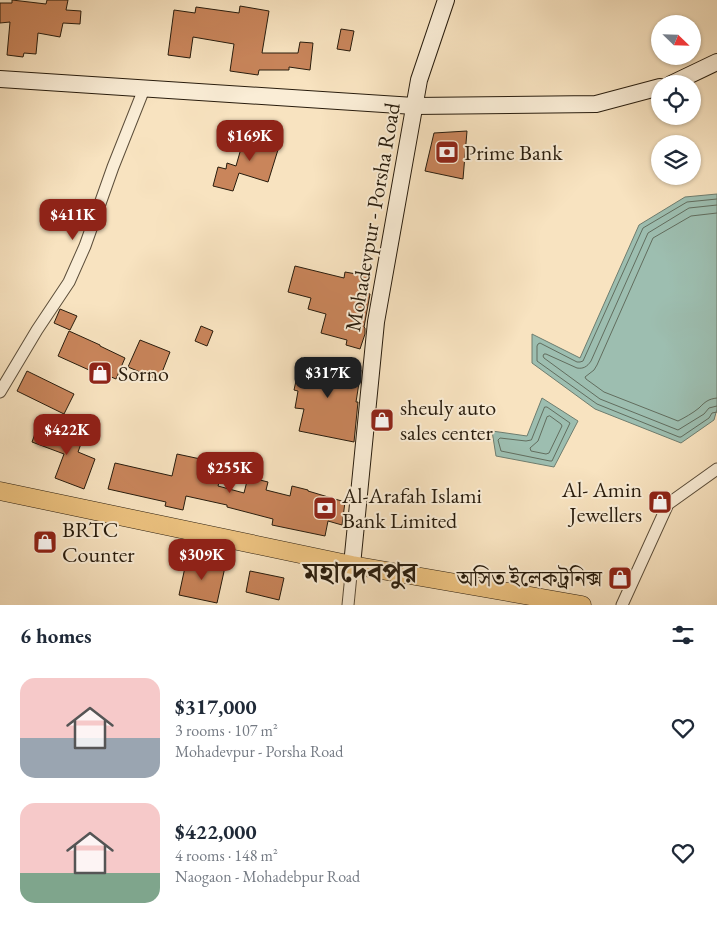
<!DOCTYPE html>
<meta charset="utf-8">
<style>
:root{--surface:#fff;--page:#f2f2f3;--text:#1f2937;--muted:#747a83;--accent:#8f2418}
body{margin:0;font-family:"EB Garamond","Noto Serif Bengali",serif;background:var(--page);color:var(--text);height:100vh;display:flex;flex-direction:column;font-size:19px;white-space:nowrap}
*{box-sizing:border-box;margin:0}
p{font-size:16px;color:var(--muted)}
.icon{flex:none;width:28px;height:28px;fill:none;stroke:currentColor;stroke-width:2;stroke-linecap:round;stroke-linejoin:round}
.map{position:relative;height:605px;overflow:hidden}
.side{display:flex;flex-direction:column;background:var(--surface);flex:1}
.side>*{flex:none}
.needle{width:32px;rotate:113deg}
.fabs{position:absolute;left:651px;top:15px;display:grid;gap:10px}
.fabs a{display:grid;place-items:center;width:50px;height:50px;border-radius:50%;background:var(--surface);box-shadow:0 1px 4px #0004;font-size:25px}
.price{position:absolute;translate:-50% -42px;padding:0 11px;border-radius:10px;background:var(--accent);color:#fff;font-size:16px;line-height:32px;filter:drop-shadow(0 1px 2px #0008)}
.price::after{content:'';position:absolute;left:50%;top:30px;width:15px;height:11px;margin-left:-8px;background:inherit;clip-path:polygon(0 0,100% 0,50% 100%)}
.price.on{background:#222;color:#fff}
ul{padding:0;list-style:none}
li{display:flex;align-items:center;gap:15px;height:125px;padding:0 20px}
li span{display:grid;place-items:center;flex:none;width:140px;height:100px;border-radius:15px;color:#555}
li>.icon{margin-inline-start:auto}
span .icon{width:60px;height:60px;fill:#fffc;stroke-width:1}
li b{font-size:21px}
h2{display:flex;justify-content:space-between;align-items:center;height:60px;padding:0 20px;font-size:21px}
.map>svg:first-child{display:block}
.water{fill:#9dbeb0;stroke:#6e7d6f}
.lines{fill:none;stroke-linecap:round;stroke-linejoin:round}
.shore{stroke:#626d5e;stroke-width:1}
.building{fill:#c9855b;stroke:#281c0d}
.minor-casing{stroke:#5c4e3a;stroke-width:13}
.secondary-casing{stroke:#281c0d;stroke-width:18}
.primary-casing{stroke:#281c0d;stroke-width:19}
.minor{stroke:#faedd6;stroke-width:11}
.secondary{stroke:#faedd6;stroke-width:16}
.primary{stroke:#ecc280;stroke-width:18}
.labels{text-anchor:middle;stroke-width:4;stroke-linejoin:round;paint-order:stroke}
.poi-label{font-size:22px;fill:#281c0d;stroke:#faedd6;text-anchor:start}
.street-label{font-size:22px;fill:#281c0d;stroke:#faedd6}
.district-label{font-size:28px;font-weight:bold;fill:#281c0d;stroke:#faedd6}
</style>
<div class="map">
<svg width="717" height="605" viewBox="0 0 717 605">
<rect width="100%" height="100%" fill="#f8e3c0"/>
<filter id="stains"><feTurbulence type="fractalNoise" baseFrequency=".004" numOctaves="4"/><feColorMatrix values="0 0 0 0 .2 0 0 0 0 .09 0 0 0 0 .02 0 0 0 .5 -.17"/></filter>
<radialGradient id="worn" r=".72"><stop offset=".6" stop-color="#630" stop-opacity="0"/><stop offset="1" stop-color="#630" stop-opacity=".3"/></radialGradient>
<g class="water">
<polygon points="717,194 717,409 714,420 681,443 595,409 532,363 532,334 580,358 639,225 685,197"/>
<polygon points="542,398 578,421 554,467 496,456 492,431 527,436"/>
</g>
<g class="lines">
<g class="shore">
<polyline points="717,199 687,202 643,228 583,361 580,362 577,362 540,343 538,344 537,346 537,361 597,404 679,437 681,437 709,418 712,413 717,412"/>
<path d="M717 205 689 208 648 233 591 361C587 367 583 369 577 368L546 354H544L543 356 544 358 600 399 678 430 704 414 709 408 717 406"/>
<path d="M717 213 691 216 653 238 597 365 594 370 585 377 586 379 604 392 678 421C684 418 693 413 699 408 705 402 708 399 717 398"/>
<polygon points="545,407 547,407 570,423 552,461 550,461 501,451 498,440 500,438 526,441 531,440"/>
<polygon points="550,416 561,424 562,426 549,453 546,454 531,451 530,448 538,441 547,417"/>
</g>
</g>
<g class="building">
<polygon points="12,0 46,4 47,0 68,0 66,10 81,11 80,24 63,23 60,37 38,33 36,54 24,53 23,57 7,55 10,22 0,23 0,3 12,3"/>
<polygon points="240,6 269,11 262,53 298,53 300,42 313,43 310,70 289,67 289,70 259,70 258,75 230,71 234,44 193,37 190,58 168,55 174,10 195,13 196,7 239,13"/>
<polygon points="341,29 354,31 350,51 337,49"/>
<polygon points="467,131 463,179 425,171 434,133"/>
<polygon points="259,133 281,140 268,182 239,173 233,191 213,186 218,167 226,169 227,163 236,166 244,138 257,141"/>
<polygon points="295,266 344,278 345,272 368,276 366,293 370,294 364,327 365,328 365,334 360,349 346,345 347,340 321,333 326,314 308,309 311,298 288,292"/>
<polygon points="60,309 77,316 70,330 54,323"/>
<polygon points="201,326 213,331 207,346 195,341"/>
<polygon points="69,331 100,345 100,346 125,358 116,379 90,368 89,370 58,356"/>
<polygon points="140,340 170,352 159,380 128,367"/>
<polygon points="301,358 361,370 356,402 358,402 354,442 299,431 304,409 295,408 298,391 294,390"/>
<polygon points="27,371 74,394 64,414 17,391"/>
<polygon points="38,425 82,441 78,452 95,459 84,489 55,478 64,454 32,442"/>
<polygon points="177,454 224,464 218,486 244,493 248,477 268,482 266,490 290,496 292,486 308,490 308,491 345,502 342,525 328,521 325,536 272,525 273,519 227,507 227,505 186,496 183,510 165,506 166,502 108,489 115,463 172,476"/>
<polygon points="187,558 225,567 217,603 179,595"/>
<polygon points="250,571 284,578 279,600 246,592"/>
</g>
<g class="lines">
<g class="minor-casing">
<g id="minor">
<polyline points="0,392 37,330 69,282 85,246 113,167 144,89"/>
<polyline points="348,605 352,565"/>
<polyline points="622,605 668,504 717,469"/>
</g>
</g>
<g class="secondary-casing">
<g id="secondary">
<polyline points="0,79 414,106 596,104 660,87"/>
<polyline points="671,84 717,62"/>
<polyline points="352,565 376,322 419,80 446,0"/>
</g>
</g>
<g class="primary-casing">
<polyline id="primary" points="0,491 352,565 582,605"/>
</g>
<use href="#minor" class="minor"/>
<use href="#secondary" class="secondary"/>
<use href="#primary" class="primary"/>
</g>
<defs>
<g id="bank-square" transform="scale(1.25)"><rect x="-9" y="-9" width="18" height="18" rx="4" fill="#8f2418" stroke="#faedd6"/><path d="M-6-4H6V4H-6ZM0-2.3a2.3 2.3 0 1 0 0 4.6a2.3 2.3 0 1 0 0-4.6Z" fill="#fff"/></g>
<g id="shop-square" transform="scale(1.25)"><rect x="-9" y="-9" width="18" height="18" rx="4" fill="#8f2418" stroke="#faedd6"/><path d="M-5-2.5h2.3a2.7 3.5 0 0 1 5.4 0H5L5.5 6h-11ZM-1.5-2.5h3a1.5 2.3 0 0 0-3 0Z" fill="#fff"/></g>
</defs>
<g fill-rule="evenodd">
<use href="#bank-square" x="447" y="152"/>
<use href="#shop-square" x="100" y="373"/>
<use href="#shop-square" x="382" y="420"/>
<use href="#shop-square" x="660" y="502"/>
<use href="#bank-square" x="325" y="508"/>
<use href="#shop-square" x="45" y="542"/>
<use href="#shop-square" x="620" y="578"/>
</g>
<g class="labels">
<g class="poi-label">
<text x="464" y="160">Prime Bank</text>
<text x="118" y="381">Sorno</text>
<text x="400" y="415">sheuly auto<tspan x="400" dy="25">sales center</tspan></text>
<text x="642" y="497" text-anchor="end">Al- Amin<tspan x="642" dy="25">Jewellers</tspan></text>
<text x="342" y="503">Al-Arafah Islami<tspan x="342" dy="25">Bank Limited</tspan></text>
<text x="62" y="537">BRTC<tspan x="62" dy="25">Counter</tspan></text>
<text x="602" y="586" text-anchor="end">অসিত ইলেকট্রনিক্স</text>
</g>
<g class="street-label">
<text transform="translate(372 217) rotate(-80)" y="8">Mohadevpur - Porsha Road</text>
</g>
<g class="district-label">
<text x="360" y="582">মহাদেবপুর</text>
</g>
</g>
<rect width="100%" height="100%" filter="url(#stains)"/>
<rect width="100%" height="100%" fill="url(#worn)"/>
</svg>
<div class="fabs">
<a><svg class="needle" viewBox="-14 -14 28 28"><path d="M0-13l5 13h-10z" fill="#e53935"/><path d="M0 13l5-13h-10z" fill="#747a83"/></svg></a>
<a><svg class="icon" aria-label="locate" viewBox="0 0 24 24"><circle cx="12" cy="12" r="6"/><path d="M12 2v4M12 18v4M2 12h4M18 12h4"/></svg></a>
<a><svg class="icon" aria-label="layers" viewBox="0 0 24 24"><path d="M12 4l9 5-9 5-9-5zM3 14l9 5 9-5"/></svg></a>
</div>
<b class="price" style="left:250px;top:162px">$169K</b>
<b class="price" style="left:73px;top:241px">$411K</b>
<b class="price on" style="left:328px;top:399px">$317K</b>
<b class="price" style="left:67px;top:456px">$422K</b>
<b class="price" style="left:230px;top:494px">$255K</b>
<b class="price" style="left:202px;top:581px">$309K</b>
</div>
<section class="side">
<h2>6 homes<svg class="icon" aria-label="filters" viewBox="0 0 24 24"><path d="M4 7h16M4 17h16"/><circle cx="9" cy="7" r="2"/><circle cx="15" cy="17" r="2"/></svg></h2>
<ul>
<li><span style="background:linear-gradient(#f6c9c9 60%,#9aa5b1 0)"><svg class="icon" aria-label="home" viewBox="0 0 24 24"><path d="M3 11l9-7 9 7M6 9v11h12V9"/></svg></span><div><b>$317,000</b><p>3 rooms · 107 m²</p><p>Mohadevpur - Porsha Road</p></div><svg class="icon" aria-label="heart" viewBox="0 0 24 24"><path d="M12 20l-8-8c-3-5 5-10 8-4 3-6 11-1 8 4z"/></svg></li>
<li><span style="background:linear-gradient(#f6c9c9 70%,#7fa58c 0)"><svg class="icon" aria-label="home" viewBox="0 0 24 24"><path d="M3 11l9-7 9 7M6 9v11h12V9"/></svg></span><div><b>$422,000</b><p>4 rooms · 148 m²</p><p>Naogaon - Mohadebpur Road</p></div><svg class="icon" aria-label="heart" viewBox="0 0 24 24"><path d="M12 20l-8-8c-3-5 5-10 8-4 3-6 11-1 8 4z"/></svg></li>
</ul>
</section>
